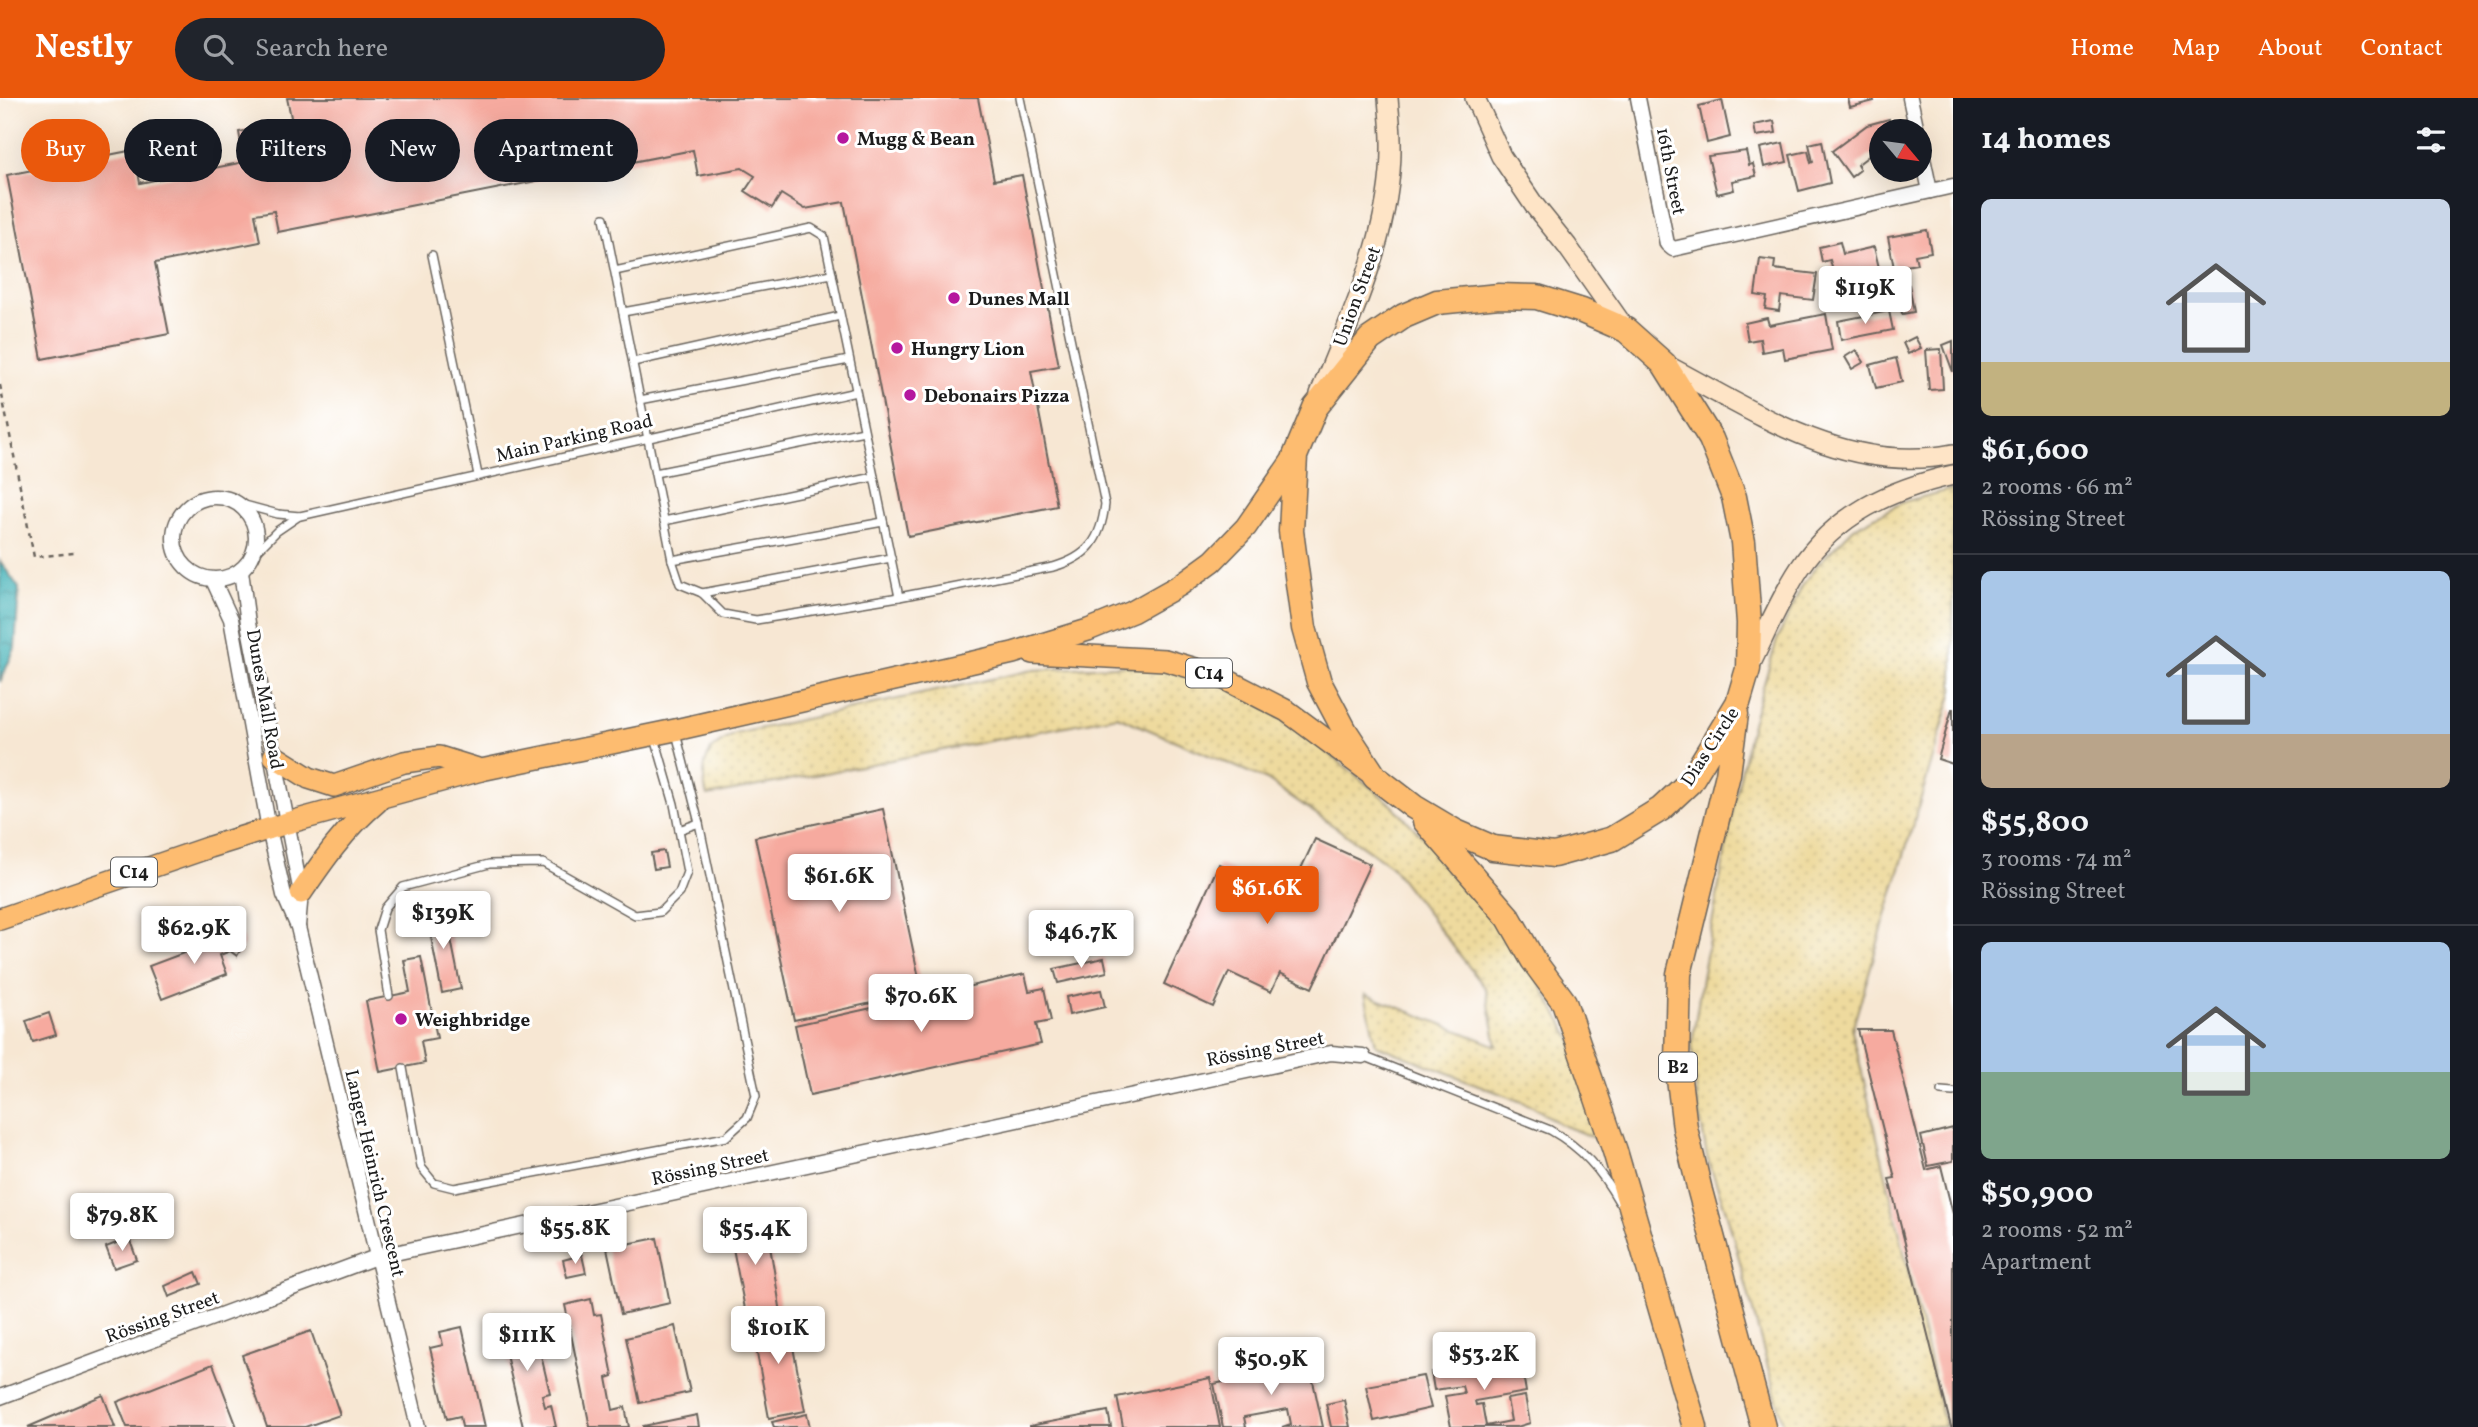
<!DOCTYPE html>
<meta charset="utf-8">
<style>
:root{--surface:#171b24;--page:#20242c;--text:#f1f3f6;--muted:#9ea1a6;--line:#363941;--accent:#ea580c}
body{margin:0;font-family:Vollkorn,serif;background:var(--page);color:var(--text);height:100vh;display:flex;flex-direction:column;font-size:26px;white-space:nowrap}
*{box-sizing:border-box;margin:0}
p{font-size:23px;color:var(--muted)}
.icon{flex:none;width:38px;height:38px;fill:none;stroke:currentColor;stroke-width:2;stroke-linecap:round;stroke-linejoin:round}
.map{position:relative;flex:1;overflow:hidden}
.side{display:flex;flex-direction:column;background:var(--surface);width:525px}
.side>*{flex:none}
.banner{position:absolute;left:21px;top:21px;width:665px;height:63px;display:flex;gap:14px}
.needle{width:46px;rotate:119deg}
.tools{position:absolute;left:1869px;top:21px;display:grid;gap:14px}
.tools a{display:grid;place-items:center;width:63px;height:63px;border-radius:50%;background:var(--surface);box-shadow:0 7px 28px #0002;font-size:35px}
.price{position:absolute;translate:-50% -60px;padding:0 16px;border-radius:7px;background:#fff;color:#222;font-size:23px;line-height:46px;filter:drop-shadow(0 2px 4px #0008)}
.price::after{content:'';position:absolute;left:50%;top:42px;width:21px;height:16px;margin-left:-10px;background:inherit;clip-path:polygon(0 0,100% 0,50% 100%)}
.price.selected{background:var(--accent);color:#fff}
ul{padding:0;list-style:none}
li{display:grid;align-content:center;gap:14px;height:371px;padding:0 28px}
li+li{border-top:2px solid var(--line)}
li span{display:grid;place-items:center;height:217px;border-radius:10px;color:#555}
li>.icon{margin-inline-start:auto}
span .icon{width:126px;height:126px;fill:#fffc;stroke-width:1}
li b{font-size:30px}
h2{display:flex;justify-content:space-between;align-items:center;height:84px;padding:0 28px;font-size:30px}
.pill{padding:0 24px;border-radius:32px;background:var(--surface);box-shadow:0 7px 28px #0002;font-size:24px;line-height:63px}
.pill.selected{background:var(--accent);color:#fff}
header{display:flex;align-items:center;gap:42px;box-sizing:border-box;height:98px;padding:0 35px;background:var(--accent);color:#fff}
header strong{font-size:33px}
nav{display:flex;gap:38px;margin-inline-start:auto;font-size:24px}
.search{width:490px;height:63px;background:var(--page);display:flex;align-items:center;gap:18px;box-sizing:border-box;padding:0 24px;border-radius:38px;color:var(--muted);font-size:26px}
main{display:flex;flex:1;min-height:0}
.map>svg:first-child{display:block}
.sand{fill:url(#sand-dots);stroke:#857b5d;stroke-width:2}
.water{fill:url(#water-ripples);stroke:#2e6669;stroke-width:2}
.building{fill:#f6aa9f}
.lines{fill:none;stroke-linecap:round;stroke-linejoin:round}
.lane-casing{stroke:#69635c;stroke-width:10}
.street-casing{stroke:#69635c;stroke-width:17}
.secondary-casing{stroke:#69635c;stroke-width:22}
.primary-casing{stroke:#69635c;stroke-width:24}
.highway-casing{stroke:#69635c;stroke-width:27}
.path{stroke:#69635c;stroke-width:2.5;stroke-dasharray:5 5;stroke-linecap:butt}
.lane{stroke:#fff;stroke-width:7}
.street{stroke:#fff;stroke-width:14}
.secondary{stroke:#fee4c6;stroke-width:19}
.primary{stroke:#fdbc70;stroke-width:21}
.highway{stroke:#fdbc70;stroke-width:24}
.poi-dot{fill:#b5179e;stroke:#fff;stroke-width:2.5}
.labels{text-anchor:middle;stroke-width:6;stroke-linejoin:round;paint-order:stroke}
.shield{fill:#fff;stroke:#606060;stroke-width:2}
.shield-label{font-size:18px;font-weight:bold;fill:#1c1c1c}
.poi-label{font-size:19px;font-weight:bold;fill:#1c1c1c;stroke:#fff;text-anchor:start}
.street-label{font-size:19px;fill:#1c1c1c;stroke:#fff}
</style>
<header>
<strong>Nestly</strong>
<div class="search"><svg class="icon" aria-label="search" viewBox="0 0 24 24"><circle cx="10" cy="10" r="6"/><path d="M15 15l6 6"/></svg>Search here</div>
<nav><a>Home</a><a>Map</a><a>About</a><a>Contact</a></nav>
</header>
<main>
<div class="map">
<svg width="1953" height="1329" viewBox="0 0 1953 1329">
<defs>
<pattern id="sand-dots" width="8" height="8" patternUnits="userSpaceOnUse" patternTransform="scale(1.75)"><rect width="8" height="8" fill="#eeda9e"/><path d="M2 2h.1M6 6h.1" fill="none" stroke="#ccba88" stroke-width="1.8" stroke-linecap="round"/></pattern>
<pattern id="water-ripples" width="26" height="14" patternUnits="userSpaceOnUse" patternTransform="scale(1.75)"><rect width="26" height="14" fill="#3fb0b6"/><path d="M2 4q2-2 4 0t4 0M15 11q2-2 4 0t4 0" fill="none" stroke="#348e93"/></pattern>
</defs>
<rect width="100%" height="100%" fill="#fff"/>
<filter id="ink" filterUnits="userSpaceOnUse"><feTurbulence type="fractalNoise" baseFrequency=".0143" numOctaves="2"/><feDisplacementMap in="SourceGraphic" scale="14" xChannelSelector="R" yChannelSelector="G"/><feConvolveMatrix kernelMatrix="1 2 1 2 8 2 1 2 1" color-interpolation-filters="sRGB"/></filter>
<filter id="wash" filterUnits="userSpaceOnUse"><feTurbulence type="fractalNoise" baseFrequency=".00686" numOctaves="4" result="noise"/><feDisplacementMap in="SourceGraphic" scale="28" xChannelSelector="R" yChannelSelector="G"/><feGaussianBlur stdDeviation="1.57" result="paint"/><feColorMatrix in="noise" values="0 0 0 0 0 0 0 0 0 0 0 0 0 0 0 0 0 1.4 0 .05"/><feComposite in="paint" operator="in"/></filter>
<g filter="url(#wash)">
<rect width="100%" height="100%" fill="#f7e7d3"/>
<g class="sand">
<polygon points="1953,391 1953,592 1852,932 1945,1329 1784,1329 1727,1116 1707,1059 1697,1000 1692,945 1702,880 1734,706 1751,629 1777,542 1802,488 1818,466 1854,430 1903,404"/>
<path d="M1154 566 1226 585 1303 634 1392 707 1466 784 1508 830 1572 942 1600 1042 1562 1027 1532 1008 1376 947 1365 896 1497 948 1486 891 1390 767 1267 682 1117 618 707 698C703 684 702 666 711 652 716 646 728 640 735 636L1033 572Z"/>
</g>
<polygon class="water" points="0,463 19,490 15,550 0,584"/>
<g id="blocks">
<g class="building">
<polygon points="287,0 978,0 994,82 1022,77 1059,268 1031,273 1057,408 908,438 844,104 805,111 781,96 772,110 745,93 755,78 742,70 698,78 693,52 278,134 274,113 255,116 260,144 155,165 169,236 42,261 7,77 134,52 140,85 244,64 239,34 292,24"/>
<polygon points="1848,0 1873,0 1874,3 1850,9"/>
<polygon points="1722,2 1730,39 1707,45 1699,8"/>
<polygon points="1889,21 1892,33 1881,33 1881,52 1874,54 1857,67 1860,72 1851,79 1832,53 1867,27"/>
<polygon points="1774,23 1776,35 1756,38 1754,27"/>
<polygon points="1822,43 1830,85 1799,93 1790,57 1808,53 1811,65 1813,64 1809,46"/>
<polygon points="1783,45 1787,64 1764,69 1760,50"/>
<polygon points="1746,53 1749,67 1753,66 1756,78 1732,83 1734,92 1717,96 1708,58"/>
<polygon points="1927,132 1931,154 1915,157 1917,166 1894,170 1888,139"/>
<polygon points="1840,144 1843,156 1874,149 1880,174 1836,185 1830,162 1822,164 1819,149"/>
<polygon points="1760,161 1775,163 1774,171 1817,176 1813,202 1781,198 1779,213 1765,211 1767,199 1755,197"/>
<polygon points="1909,187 1914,214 1902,216 1897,189"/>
<polygon points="1889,213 1893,232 1841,242 1838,223"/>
<polygon points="1826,216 1832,252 1785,261 1783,250 1762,254 1760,241 1748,243 1745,225 1767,220 1769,227"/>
<polygon points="1915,239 1921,250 1908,256 1903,245"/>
<polygon points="1953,243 1953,274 1943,247"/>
<polygon points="1941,251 1943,291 1929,292 1926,252"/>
<polygon points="1856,252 1864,264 1852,271 1845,259"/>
<polygon points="1896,260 1902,284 1876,290 1870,267"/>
<polygon points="1952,611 1953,611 1953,666 1938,661"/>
<polygon points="883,711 922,894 794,922 755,739"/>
<polygon points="1315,741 1370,766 1312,890 1280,875 1271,894 1229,874 1213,909 1164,886 1219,766 1288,798"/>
<polygon points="664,753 667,769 654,771 651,755"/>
<polygon points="445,811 461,891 442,895 426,814"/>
<polygon points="234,836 242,839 244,846 237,858 230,853 220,857 227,876 162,901 149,868"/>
<polygon points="421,859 437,940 421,943 425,965 380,974 366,903 410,894 404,862"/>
<polygon points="1104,860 1107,874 1058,885 1054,871"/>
<polygon points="1025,876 1029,893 1044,890 1051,923 1036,926 1041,946 810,997 795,927"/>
<polygon points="1101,892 1105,909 1069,917 1066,899"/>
<polygon points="49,915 56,937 33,944 26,923"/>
<polygon points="1858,932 1891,932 1926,1072 1941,1068 1953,1116 1953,1329 1951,1329 1889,1081 1895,1080"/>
<polygon points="1953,1030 1953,1063 1928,1068 1921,1038"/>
<polygon points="765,1118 781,1215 747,1221 728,1125"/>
<polygon points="129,1140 137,1162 114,1170 106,1149"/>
<polygon points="657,1140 670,1205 621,1216 607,1150"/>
<polygon points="582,1157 586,1175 567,1179 563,1162"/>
<polygon points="196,1174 201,1186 169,1199 165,1188"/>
<polygon points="591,1201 594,1217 601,1216 613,1278 607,1280 613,1312 625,1309 629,1329 590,1329 565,1207"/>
<polygon points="524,1217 528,1234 535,1232 550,1295 542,1297 545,1309 551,1307 556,1329 523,1329 498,1223"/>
<polygon points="787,1217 805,1313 769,1320 751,1223"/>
<polygon points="675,1228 690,1294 640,1305 626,1240"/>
<polygon points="462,1229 485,1329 462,1329 460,1318 447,1321 430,1250 443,1247 440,1234"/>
<polygon points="311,1233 340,1317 305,1329 267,1329 242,1257"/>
<polygon points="1520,1258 1526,1294 1475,1303 1476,1307 1482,1306 1486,1328 1511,1323 1507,1301 1525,1298 1530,1325 1517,1329 1451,1329 1445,1298 1464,1295 1462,1288 1434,1292 1431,1274"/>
<polygon points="1309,1265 1323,1329 1282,1329 1291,1326 1288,1311 1244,1319 1246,1329 1223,1329 1214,1286"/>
<polygon points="213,1266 237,1329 127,1329 117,1304"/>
<polygon points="1423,1278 1431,1310 1374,1323 1366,1288"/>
<polygon points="1210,1280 1220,1329 1123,1329 1117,1299"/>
<polygon points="103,1297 115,1329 28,1329"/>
<polygon points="1344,1302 1350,1329 1331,1329 1326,1306"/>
<polygon points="1108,1313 1111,1329 1029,1329 1029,1328"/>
<polygon points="807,1316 810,1329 774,1329 772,1324"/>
<polygon points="697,1317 699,1329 643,1329 643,1328"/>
</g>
</g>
</g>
<g filter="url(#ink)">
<use href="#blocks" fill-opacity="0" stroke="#69635c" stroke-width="2"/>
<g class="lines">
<g class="lane-casing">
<g id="lane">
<path d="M604 120 672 462 680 486 702 495 723 516 756 522 899 499 1053 469C1088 459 1101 442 1105 406L1020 0"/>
<polyline points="432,157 478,377"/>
<polyline points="615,173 811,130 824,138 899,499"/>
<polyline points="623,214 832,176"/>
<polyline points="633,264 840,218"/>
<polyline points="640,302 849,262"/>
<polyline points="655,375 864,333"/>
<polyline points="237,405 278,416 300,418 856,294"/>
<polyline points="664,423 874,379"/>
<polyline points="253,457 277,433 299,418"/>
<polyline points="672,462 883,424"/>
<polyline points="702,495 891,460"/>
<polyline points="679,732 699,725"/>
<polyline points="389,898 378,832 385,810 403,789 489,766 543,765 635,817 660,814 679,795 687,774 674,706 655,640"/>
<path d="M1363 958 1550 1032C1582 1050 1601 1072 1619 1104"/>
<polyline points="403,970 421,1069 434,1085 454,1090 726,1039 747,1020 756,998 699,725 676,635"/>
<polyline points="1941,993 1953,994"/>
</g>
</g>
<g class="street-casing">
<g id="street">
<polyline points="1638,0 1667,146 1673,151 1953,88"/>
<polyline points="1910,0 1917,33"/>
<polyline points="1920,46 1930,93"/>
<circle cx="215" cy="440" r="41"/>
<polyline points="241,473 248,525 301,795 298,828"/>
<polyline points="213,482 231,521 269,731 284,797 298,829 418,1329"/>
<polyline points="0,1299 376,1159 1331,955 1363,958"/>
</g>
</g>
<g class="secondary-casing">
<g id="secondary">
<polyline points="1475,0 1501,58 1534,107 1567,148 1626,232"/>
<path d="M1664 266C1754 313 1846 378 1953 356"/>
<path d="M1320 296C1352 216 1393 132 1391 43 1391 29 1389 14 1388 0"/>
<path d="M1750 567C1766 535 1780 500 1800 470 1836 416 1892 391 1953 377"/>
</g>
</g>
<g class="primary-casing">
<g id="primary">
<polyline points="1032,555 1165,562 1217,577 1287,613 1368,673"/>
<polyline points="274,658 309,680 334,688 404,664 439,659 481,672"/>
<path d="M301 795C324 761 345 731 377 704"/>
<polyline points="0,821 210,749 287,725 481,672 675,632 1013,555 1088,532 1132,514 1180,487 1213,463 1246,429 1295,358"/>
</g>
</g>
<g class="highway-casing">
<g id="highway">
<polygon points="1499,198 1537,199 1582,213 1626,232 1664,266 1711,341 1734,399 1743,444 1749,525 1748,571 1738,605 1715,643 1690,684 1661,711 1612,741 1554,757 1493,750 1456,734 1414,709 1375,679 1345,633 1319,584 1304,530 1291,433 1295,358 1315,310 1370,241 1404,218 1437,204"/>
<polyline points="1736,616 1728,676 1679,876 1677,965 1685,1030 1700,1093 1763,1329"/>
<polyline points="1425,723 1509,820 1533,862 1564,904 1615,1053 1695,1329"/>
</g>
</g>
<polyline class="path" points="0,287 34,459 74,455"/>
<use href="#lane" class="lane"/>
<use href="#street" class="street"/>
<use href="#secondary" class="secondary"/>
<use href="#primary" class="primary"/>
<use href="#highway" class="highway"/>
</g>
</g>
<g class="poi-dot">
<circle cx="843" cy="40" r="7"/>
<circle cx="954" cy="200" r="7"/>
<circle cx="897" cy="250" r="7"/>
<circle cx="910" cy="297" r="7"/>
<circle cx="401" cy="921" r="7"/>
</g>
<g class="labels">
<g class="shield">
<rect x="1186" y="560.5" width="46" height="29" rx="5"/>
<rect x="111" y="759.5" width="46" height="29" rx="5"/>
<rect x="1659" y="954.5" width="38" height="29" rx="5"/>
</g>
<g class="shield-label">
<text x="1209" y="581">C14</text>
<text x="134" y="780">C14</text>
<text x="1678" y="975">B2</text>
</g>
<g class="poi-label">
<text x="857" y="47">Mugg &amp; Bean</text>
<text x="968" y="207">Dunes Mall</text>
<text x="911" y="257">Hungry Lion</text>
<text x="924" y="304">Debonairs Pizza</text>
<text x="415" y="928">Weighbridge</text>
</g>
<g class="street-label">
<text transform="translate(1672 73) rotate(79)" y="7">16th Street</text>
<text transform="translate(1356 198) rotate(-70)" y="7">Union Street</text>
<text transform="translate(574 339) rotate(-13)" y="7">Main Parking Road</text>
<text transform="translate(266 601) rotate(80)" y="7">Dunes Mall Road</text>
<text transform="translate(1709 648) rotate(-57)" y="7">Dias Circle</text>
<text transform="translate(1265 950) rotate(-11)" y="7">Rössing Street</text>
<text transform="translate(710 1068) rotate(-12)" y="7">Rössing Street</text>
<text transform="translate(376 1075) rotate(77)" y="7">Langer Heinrich Crescent</text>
<text transform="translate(162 1218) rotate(-20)" y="7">Rössing Street</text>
</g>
</g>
</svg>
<div class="tools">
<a><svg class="needle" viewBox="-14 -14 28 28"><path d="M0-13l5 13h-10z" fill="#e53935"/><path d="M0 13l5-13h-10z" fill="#9ea1a6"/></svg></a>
</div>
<b class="price" style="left:1865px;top:228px">$119K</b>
<b class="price" style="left:839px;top:816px">$61.6K</b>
<b class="price selected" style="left:1267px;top:828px">$61.6K</b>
<b class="price" style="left:443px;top:853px">$139K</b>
<b class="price" style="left:194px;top:868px">$62.9K</b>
<b class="price" style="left:1081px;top:872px">$46.7K</b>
<b class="price" style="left:921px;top:936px">$70.6K</b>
<b class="price" style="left:122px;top:1155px">$79.8K</b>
<b class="price" style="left:575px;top:1168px">$55.8K</b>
<b class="price" style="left:755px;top:1169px">$55.4K</b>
<b class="price" style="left:778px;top:1268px">$101K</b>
<b class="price" style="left:527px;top:1275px">$111K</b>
<b class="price" style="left:1484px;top:1294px">$53.2K</b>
<b class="price" style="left:1271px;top:1299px">$50.9K</b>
<div class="banner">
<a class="pill selected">Buy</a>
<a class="pill">Rent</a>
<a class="pill">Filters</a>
<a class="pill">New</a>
<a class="pill">Apartment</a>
</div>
</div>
<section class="side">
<h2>14 homes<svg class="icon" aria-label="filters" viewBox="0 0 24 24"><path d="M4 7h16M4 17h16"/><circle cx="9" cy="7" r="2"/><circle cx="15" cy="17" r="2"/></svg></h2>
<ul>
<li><span style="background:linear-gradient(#c9d6e8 75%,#c2b280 0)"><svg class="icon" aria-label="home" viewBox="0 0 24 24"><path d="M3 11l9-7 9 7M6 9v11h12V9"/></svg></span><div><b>$61,600</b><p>2 rooms · 66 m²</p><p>Rössing Street</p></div></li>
<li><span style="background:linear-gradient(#a9c7e8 75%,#b9a48a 0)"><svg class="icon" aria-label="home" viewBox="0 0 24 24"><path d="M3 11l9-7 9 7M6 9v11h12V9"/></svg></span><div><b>$55,800</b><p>3 rooms · 74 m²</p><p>Rössing Street</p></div></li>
<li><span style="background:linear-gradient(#a9c7e8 60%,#7fa58c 0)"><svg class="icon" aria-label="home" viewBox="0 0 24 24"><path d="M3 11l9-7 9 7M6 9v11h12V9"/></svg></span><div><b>$50,900</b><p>2 rooms · 52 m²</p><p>Apartment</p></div></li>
</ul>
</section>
</main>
